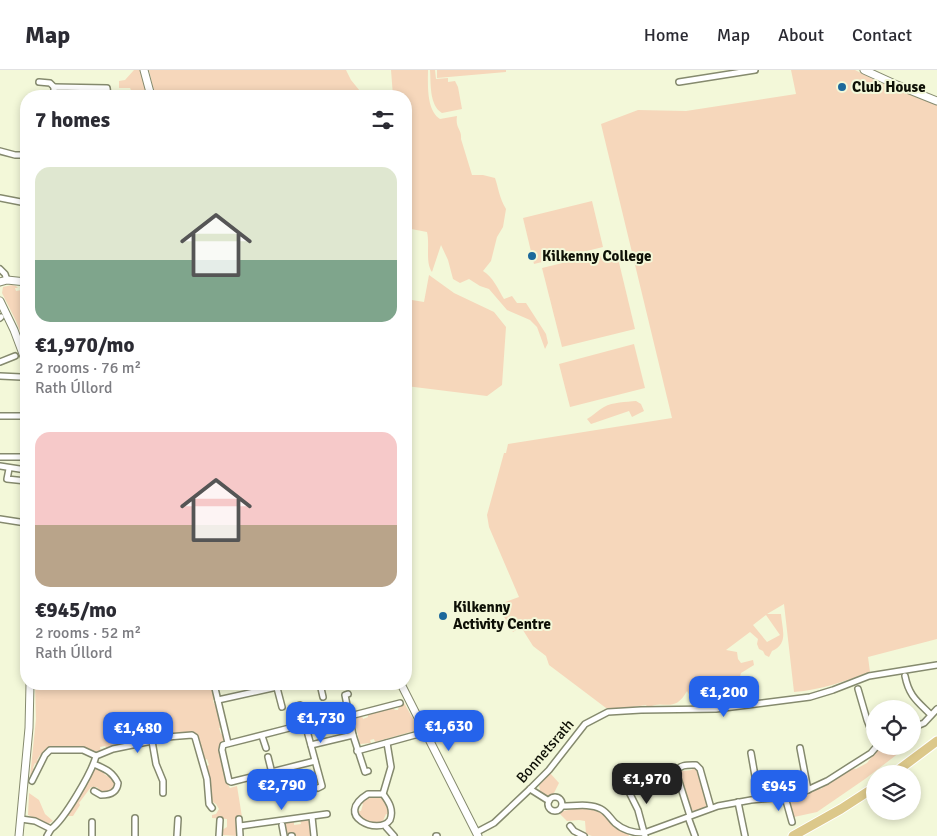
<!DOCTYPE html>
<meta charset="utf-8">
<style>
:root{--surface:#fff;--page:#f7f7f7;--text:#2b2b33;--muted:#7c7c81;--line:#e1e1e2;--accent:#2563eb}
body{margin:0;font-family:Signika,sans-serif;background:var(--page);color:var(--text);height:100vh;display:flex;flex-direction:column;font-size:19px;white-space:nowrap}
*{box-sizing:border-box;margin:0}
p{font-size:16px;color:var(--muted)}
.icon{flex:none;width:28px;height:28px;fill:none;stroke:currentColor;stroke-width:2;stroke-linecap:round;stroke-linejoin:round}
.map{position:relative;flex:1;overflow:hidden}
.sheet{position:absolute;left:20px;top:20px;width:392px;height:600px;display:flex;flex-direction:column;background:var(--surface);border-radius:20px;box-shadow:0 2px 8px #0003}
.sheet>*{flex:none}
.fabs{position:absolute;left:866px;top:630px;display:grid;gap:10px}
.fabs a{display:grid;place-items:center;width:55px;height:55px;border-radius:50%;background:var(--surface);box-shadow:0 2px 8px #0003;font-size:25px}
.price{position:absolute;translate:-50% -42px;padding:0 11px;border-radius:10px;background:var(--accent);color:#fff;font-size:16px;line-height:32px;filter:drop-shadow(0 1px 2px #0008)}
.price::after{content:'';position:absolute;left:50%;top:30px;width:15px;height:11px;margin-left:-8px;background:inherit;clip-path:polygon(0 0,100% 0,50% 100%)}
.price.selected{background:#222;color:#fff}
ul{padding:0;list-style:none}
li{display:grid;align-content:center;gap:10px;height:265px;padding:0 15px}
li span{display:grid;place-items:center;height:155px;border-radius:15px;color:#555}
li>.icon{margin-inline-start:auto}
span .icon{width:90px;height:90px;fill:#fffc;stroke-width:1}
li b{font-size:21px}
h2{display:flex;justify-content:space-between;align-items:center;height:60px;padding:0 15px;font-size:21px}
header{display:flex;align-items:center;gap:30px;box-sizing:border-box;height:70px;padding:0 25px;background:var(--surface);border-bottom:1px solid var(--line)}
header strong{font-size:24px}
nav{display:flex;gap:28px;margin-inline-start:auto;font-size:18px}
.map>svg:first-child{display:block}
.green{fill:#f6d7bb;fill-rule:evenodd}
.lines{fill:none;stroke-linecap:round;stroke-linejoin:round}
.minor-casing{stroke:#858a6e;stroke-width:8}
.tertiary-casing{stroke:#858a6e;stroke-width:9}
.primary-casing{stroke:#fff;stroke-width:11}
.minor{stroke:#fff;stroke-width:5}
.tertiary{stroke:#fff;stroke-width:7}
.primary{stroke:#dcc88a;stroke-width:9}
.poi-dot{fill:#1c689b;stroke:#f3f8d9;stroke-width:2}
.labels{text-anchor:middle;stroke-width:4;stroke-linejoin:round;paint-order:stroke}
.poi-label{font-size:15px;font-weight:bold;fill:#0e1006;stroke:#f3f8d9;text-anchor:start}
.street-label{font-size:15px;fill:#0e1006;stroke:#f3f8d9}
</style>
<header>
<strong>Map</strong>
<nav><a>Home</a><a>Map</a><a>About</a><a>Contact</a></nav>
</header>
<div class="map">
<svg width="937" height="766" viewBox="0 0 937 766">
<rect width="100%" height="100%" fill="#f3f8d9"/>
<g class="green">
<polygon points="134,0 140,0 148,26 143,26 141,21 132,22 130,18 119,18 119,11 125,10"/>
<polygon points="149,0 346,0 351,10 364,26 155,26"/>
<path d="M391 0H428C428 14 426 40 440 49L457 46C455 59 462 59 461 69L472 105H483L495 108C499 120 499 127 506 139L503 157 497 167 491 191 483 201C493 207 498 219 504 229L512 226 517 233H526L546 264 548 273 545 279 537 257 530 250 507 240 489 219 480 216 469 209 460 213 453 209 448 190 441 175 432 202C425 192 430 175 427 162L406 158V26H393Z"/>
<path d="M430 0H435L436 9 448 8V12L455 11 458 17 462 39 442 43C429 35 431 13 430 0Z"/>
<polygon points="437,0 506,0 506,2 437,8"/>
<path d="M791 0H855L879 12 937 35V569L868 587 870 602C845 611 821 620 794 622L784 534 767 544H781C782 559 789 574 772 581L769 587 765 585 763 581 759 579 757 574 758 569 750 562 726 580 737 582 738 589 741 593 753 590 754 595 741 603 739 610H731L725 620 720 623 692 629 687 621C674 645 662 628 648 638L646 635 621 639 606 638 549 595 546 586 533 576 521 557 513 562 497 535 519 527 489 457 487 445 504 383H506L508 374 672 348 601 54 638 40 686 41 796 24ZM766 545 780 565 767 572 753 555Z"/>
<polygon points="592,131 603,177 534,194 523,148"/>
<polygon points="616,180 635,259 562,277 542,198"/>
<polygon points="429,205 454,223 494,242 506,257 502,315 487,326 406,316 406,229 424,232"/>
<polygon points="12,215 16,216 18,218 15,218 16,221 22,220 26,235 26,276 16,251 2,223 3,217"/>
<polygon points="634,274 645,318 570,337 559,294"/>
<path d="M636 331 641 334 644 341 632 347 629 341 591 354 587 349C593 346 598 340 604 337 613 332 626 332 636 331Z"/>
<path d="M35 614H212L216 629 213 630 214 634 217 633 223 657 219 658 221 664H224L226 671 223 673 220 681 227 713 230 718 237 716 242 747 237 748 238 766 222 765V760L227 757V749L212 748V745L216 744 219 739 216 734 211 731 206 697 209 695 207 689 204 690 192 663 170 664 169 661H163V665H154L148 670 130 671 107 678 105 676 100 677 101 681C93 682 91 680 84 678 74 674 61 677 50 678L43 685H40L37 690 40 692 38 695 35 693 33 698 36 700 32 708 30 707 36 649Z"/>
<polygon points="404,633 416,654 414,661 375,672 374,669 370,670 371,673 360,674 354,649 362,646 363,649 368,647 368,644 392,637 395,640 398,640 399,636"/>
<polygon points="880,676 908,676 865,709 817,742 794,747 790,734 794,729 818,718 821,719 828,712 852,698 856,699 867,693"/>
<polygon points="694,696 698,700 707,735 705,738 694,741 691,740 689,736 679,700 681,699 682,701 692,700"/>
<polygon points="96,698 106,701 104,704 109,707 111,706 115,709 115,718 108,723 101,723 97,717 91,717 79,733 80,735 73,746 67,746 93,699"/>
<polygon points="550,703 559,713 553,725 547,726 540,721 539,715"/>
<polygon points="29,723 39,730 45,744 53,751 48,754 28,745"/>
<path d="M371 726C384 727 388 731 389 745L386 744 383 751 386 753 382 757 371 759 361 754 356 740 361 741 363 734 359 733 367 727Z"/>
<path d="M579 738C599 737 612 751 628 762L629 766H592L586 764 585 751 579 750 567 751 560 744 563 741Z"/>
<polygon points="307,749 310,751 312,766 294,766 293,764 288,764 286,762 284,754 280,754 294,751 294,755 301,754 300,750"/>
</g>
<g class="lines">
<g class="minor-casing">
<g id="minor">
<polyline points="39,12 50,13 54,17"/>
<polyline points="679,12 755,0"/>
<polyline points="54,26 54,17 107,18 108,26"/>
<polyline points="0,81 15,85 26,85"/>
<polyline points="0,128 26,133"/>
<polyline points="0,199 5,204 7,210"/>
<polyline points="0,248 1,247"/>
<polyline points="0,292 15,286"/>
<polyline points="0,306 21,307"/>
<polyline points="0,346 26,346"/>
<polyline points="0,387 26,387"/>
<polyline points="0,396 26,400"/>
<polyline points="9,399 7,409 26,411"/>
<polyline points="0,449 26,453"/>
<path d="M905 606C909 626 917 631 931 645"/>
<polyline points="214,614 228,673"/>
<polyline points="276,614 282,637"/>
<polyline points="320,614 323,627"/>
<polyline points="858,619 867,650 875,670"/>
<polyline points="348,624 345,625 353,665 365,702 368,701"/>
<polyline points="218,630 277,617"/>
<polyline points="297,636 300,635 322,716 318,718"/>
<polyline points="350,646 400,633"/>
<polyline points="305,654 223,675 222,680 229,711 231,712 315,691"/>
<polyline points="912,658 924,653 937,639"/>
<polyline points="262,666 266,678"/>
<polyline points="152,671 156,694 163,711 163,723"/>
<polyline points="311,675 353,665"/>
<polyline points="800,678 808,720"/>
<polyline points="357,681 426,662"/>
<polyline points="751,683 759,729"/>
<polyline points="268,687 272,703"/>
<path d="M94 694C105 699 112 701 118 713 117 723 110 725 101 725L94 721"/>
<polyline points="32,711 45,685 50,680 83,680 96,686"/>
<polyline points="626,716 638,740 645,766"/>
<polyline points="530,719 549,731"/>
<path d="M368 724H383C389 732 394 740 390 750 379 766 332 746 368 724Z"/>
<polyline points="383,724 391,697 387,673"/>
<polyline points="785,727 792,752"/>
<circle cx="555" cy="734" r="7"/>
<polyline points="738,732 745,766"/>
<path d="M562 736C574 736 590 733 601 739 607 742 610 748 615 753 623 760 634 763 644 763L718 736 751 730 785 727 801 723 827 711 871 683 877 676"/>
<path d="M690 746 676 702C680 694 688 695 696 695L700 699 711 738"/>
<polyline points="312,747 314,766"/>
<polyline points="688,747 695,766"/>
<polyline points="21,749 35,751 51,759 47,766"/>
<polyline points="239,749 240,766"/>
<polyline points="282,755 284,766"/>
<polyline points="240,756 327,744"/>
<polyline points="570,756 574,761 584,766"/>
<polyline points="386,757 394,766"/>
<path d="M51 759C64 750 92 702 96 686L113 679 152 671 155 668 192 665 195 667 207 709 209 734 212 738"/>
<polyline points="477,762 494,753 530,719 549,700 585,654 608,642 641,640 716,639 810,627 833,620 869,606 937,595"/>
<polyline points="92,766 92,752"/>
<polyline points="135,766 135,748"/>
<polyline points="177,766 178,749"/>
<polyline points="219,766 220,750"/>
<polyline points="291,766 292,766"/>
<polyline points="436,766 437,766"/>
</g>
</g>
<g class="tertiary-casing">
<g id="tertiary">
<polyline points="144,0 151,26"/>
<polyline points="864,0 897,15 937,31"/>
<polyline points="0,212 7,210 26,212"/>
<polyline points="0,231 14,260 26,292"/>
<polyline points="401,614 478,766"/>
<polyline points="19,766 29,658 30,614"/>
</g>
</g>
<g class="primary-casing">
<g id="primary">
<polyline points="893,704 937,671"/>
<polyline points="793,766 841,739 875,717"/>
</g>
</g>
<use href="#minor" class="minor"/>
<use href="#tertiary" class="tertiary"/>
<use href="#primary" class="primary"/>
</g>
<g class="poi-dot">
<circle cx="842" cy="17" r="5"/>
<circle cx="532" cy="186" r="5"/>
<circle cx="443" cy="546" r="5"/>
</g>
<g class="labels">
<g class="poi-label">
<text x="852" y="22">Club House</text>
<text x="542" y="191">Kilkenny College</text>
<text x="453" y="542">Kilkenny<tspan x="453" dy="17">Activity Centre</tspan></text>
</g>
<g class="street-label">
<text transform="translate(545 681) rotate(-49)" y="5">Bonnetsrath</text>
</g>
</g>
</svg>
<div class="fabs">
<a><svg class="icon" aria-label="locate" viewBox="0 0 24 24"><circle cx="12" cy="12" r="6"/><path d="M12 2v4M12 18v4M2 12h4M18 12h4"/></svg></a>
<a><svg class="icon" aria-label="layers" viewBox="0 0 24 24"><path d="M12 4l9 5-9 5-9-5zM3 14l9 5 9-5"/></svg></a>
</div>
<b class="price" style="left:724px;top:648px">€1,200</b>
<b class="price" style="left:321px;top:674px">€1,730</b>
<b class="price" style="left:449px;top:682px">€1,630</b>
<b class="price" style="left:138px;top:684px">€1,480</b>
<b class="price selected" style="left:647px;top:735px">€1,970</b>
<b class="price" style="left:282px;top:741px">€2,790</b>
<b class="price" style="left:779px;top:742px">€945</b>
<section class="sheet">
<h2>7 homes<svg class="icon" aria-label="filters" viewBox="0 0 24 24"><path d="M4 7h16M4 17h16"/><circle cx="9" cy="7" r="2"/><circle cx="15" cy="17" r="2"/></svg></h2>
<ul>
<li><span style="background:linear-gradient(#dfe7d0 60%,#7fa58c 0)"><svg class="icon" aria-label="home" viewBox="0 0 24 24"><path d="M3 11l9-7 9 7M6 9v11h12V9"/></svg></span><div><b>€1,970/mo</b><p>2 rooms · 76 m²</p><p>Rath Úllord</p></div></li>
<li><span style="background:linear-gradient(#f6c9c9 60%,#b9a48a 0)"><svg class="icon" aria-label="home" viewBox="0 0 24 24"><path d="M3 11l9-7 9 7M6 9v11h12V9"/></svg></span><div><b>€945/mo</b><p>2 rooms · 52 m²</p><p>Rath Úllord</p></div></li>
</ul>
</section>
</div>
